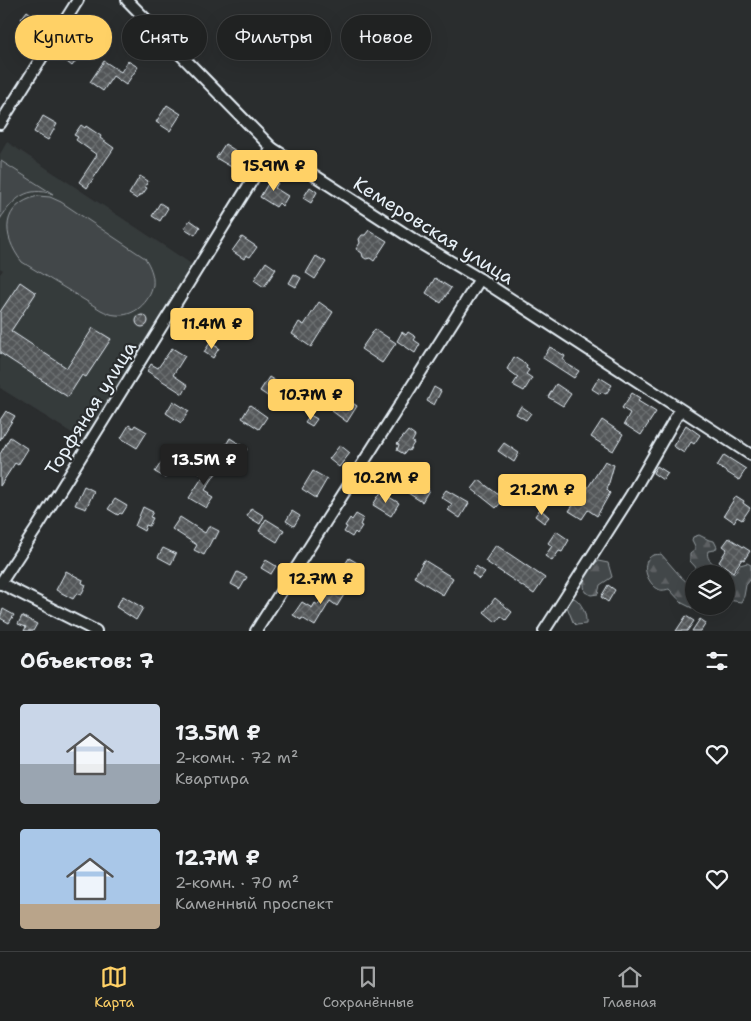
<!DOCTYPE html>
<html lang="ru">
<meta charset="utf-8">
<style>
:root{--surface:#202222;--page:#2d2f2f;--text:#f1f3f6;--muted:#a2a4a5;--line:#3d3f40;--accent:#ffd166}
body{margin:0;font-family:"Shantell Sans",sans-serif;background:var(--page);color:var(--text);height:100vh;display:flex;flex-direction:column;font-size:19px;white-space:nowrap}
*{box-sizing:border-box;margin:0}
p{font-size:16px;color:var(--muted)}
.icon{flex:none;width:28px;height:28px;fill:none;stroke:currentColor;stroke-width:2;stroke-linecap:round;stroke-linejoin:round}
.map{position:relative;height:631px;overflow:hidden}
.details{display:flex;flex-direction:column;background:var(--surface);flex:1}
.details>*{flex:none}
.top-card{position:absolute;left:15px;top:15px;width:500px;height:45px;display:flex;gap:10px}
.tools{position:absolute;left:685px;top:565px;display:grid;gap:10px}
.tools a{display:grid;place-items:center;width:50px;height:50px;border-radius:50%;background:var(--surface);box-shadow:0 5px 20px #0002,0 0 0 1px var(--line);font-size:25px}
.price{position:absolute;translate:-50% -42px;padding:0 11px;border-radius:5px;background:var(--accent);color:#111;font-size:16px;line-height:32px;filter:drop-shadow(0 1px 2px #0008)}
.price::after{content:'';position:absolute;left:50%;top:30px;width:15px;height:11px;margin-left:-8px;background:inherit;clip-path:polygon(0 0,100% 0,50% 100%)}
.price.active{background:#222;color:#fff}
ul{padding:0;list-style:none}
li{display:flex;align-items:center;gap:15px;height:125px;padding:0 20px}
li span{display:grid;place-items:center;flex:none;width:140px;height:100px;border-radius:5px;color:#555}
li>.icon{margin-inline-start:auto}
span .icon{width:60px;height:60px;fill:#fffc;stroke-width:1}
li b{font-size:21px}
h2{display:flex;justify-content:space-between;align-items:center;height:60px;padding:0 20px;font-size:21px}
.chip{padding:0 18px;border-radius:22px;background:var(--surface);box-shadow:0 5px 20px #0002,0 0 0 1px var(--line);font-size:18px;line-height:45px}
.chip.active{background:var(--accent);color:#111}
.tab-bar{display:flex;justify-content:space-around;align-items:center;height:70px;border-top:1px solid var(--line);background:var(--surface);font-size:14px;color:var(--muted)}
.tab-bar a{display:grid;justify-items:center;gap:2px}
.tab-bar .active{color:var(--accent)}
.map>svg:first-child{display:block}
.built{fill:#363a3b}
.forest{fill:url(#forest-firs);stroke:#959ca0}
.park{fill:#424648;stroke:#959ca0}
.building{fill:url(#building-cross-hatch);stroke:#e8f1f8}
.lines{fill:none;stroke-linecap:round;stroke-linejoin:round}
.minor-casing{stroke:#e8f1f8;stroke-width:14}
.minor{stroke:#2a2d2e;stroke-width:10}
.labels{text-anchor:middle;stroke-width:4.5;stroke-linejoin:round;paint-order:stroke}
.street-label{font-size:19px;fill:#e8f1f8;stroke:#2a2d2e}
</style>
<div class="map">
<svg width="751" height="631" viewBox="0 0 751 631">
<defs>
<pattern id="forest-firs" width="22" height="20" patternUnits="userSpaceOnUse" patternTransform="scale(1.25)"><rect width="22" height="20" fill="#424648"/><path d="M5 1l3.5 6h-7zM16 11l3.5 6h-7z" fill="#5d6163"/></pattern>
<pattern id="building-cross-hatch" width="8" height="8" patternUnits="userSpaceOnUse" patternTransform="scale(1.25)"><rect width="8" height="8" fill="#535759"/><path d="M0 0l8 8M0 8l8-8" fill="none" stroke="#6c7072"/></pattern>
</defs>
<rect width="100%" height="100%" fill="#2a2d2e"/>
<filter id="ink" filterUnits="userSpaceOnUse"><feTurbulence type="fractalNoise" baseFrequency=".02" numOctaves="2"/><feDisplacementMap in="SourceGraphic" scale="10" xChannelSelector="R" yChannelSelector="G"/><feConvolveMatrix kernelMatrix="1 2 1 2 8 2 1 2 1" color-interpolation-filters="sRGB"/></filter>
<g filter="url(#ink)">
<polygon class="built" points="7,142 193,265 83,440 0,388 0,274 3,270 0,268 0,154"/>
<g class="forest">
<path d="M699 535 709 540 714 541 717 547 715 550 708 551C704 564 725 569 734 574L740 565 747 563 751 565V579L746 585 744 596 741 602 728 600 726 597 729 590 726 587V574H702L690 561V554L695 550V546L692 540 693 537Z"/>
<path d="M661 554 681 577 694 588V606H696L692 608 682 603 669 589C665 590 661 591 658 589 647 583 639 562 653 555 656 554 659 555 661 554Z"/>
<path d="M598 561 608 563 612 577 600 585 598 594 591 595 585 592C582 576 585 570 598 561Z"/>
<path d="M574 598C582 602 587 616 586 624L576 625 573 622 566 604Z"/>
</g>
<g class="park">
<path d="M1 161 53 194C27 186 14 198 0 219Z"/>
<path d="M38 196 50 197 61 202 145 258C150 266 154 275 153 285 150 302 134 317 116 315 111 315 105 312 101 310L22 262C1 235 1 205 38 196Z"/>
</g>
<g class="building">
<polygon points="27,11 40,20 34,29 21,19"/>
<polygon points="67,40 83,52 72,66 57,54"/>
<polygon points="104,61 121,72 128,61 138,67 126,85 113,76 103,91 90,82"/>
<polygon points="167,105 181,114 170,131 156,122"/>
<polygon points="43,116 57,124 48,140 34,132"/>
<polygon points="81,125 85,128 86,126 101,136 100,138 114,148 87,188 79,182 97,155 76,140 78,137 74,135"/>
<polygon points="225,144 244,156 235,169 216,158"/>
<polygon points="275,172 282,176 275,188 288,196 282,206 279,203 276,207 260,197"/>
<polygon points="140,176 148,181 145,187 147,188 142,195 140,194 137,199 129,194"/>
<polygon points="310,187 317,192 311,203 303,198"/>
<polygon points="160,203 168,208 160,221 152,216"/>
<polygon points="190,220 200,227 195,235 184,228"/>
<polygon points="369,230 387,241 374,261 370,258 366,259 363,257 362,253 356,249 360,243 359,239 362,235 365,235"/>
<polygon points="242,237 257,247 250,257 246,255 244,259 232,251"/>
<polygon points="316,256 326,262 315,279 306,273"/>
<polygon points="266,262 276,269 264,287 254,280"/>
<polygon points="294,274 301,278 296,287 289,283"/>
<polygon points="435,278 451,288 441,303 426,293"/>
<polygon points="20,282 36,293 11,331 67,368 93,328 111,339 86,377 82,375 68,397 0,353 0,312"/>
<polygon points="319,302 333,312 311,347 292,334 299,322 304,325"/>
<polygon points="218,311 228,317 225,323 229,326 221,338 203,326 211,314 215,317"/>
<circle cx="142" cy="321" r="6"/>
<polygon points="375,329 396,343 382,363 361,349"/>
<polygon points="402,332 406,335 408,332 416,337 414,340 420,344 415,353 397,341"/>
<polygon points="210,343 219,348 213,358 204,352"/>
<polygon points="550,347 565,356 563,360 565,361 565,363 579,371 574,378 543,358"/>
<polygon points="172,348 185,356 173,375 188,385 183,394 147,371 151,364 158,368"/>
<polygon points="514,357 527,365 526,368 529,370 526,374 532,378 524,391 513,385 518,377 507,369"/>
<polygon points="269,377 285,387 275,401 260,391"/>
<polygon points="599,377 612,385 606,394 602,392 600,394 592,389"/>
<polygon points="556,384 571,394 563,406 548,397"/>
<polygon points="434,387 441,391 434,405 427,401"/>
<polygon points="334,390 357,406 347,422 332,411 335,406 327,401"/>
<polygon points="632,393 640,398 638,401 656,412 641,435 624,424 630,413 622,408"/>
<polygon points="173,401 189,411 181,423 166,413"/>
<polygon points="250,405 267,417 259,429 242,418"/>
<polygon points="521,406 531,413 526,420 516,414"/>
<polygon points="6,411 15,416 0,440 0,420"/>
<polygon points="310,415 317,419 312,426 305,422"/>
<polygon points="602,420 623,434 613,451 591,437"/>
<polygon points="129,425 133,428 135,425 147,432 137,448 121,438"/>
<polygon points="686,425 700,435 694,444 691,442 684,453 673,446"/>
<polygon points="408,431 415,436 412,442 414,443 409,451 407,450 404,454 397,450 399,445 397,444"/>
<polygon points="10,437 28,449 18,465 15,463 0,486 0,454"/>
<polygon points="230,438 247,449 241,459 224,448"/>
<polygon points="504,443 519,453 514,462 498,451"/>
<polygon points="340,445 350,453 339,467 329,459"/>
<polygon points="724,455 746,469 739,480 717,466"/>
<polygon points="162,461 173,468 166,478 155,472"/>
<polygon points="605,461 614,465 607,490 610,493 597,516 588,510 582,519 569,511 580,495 582,497"/>
<polygon points="205,462 218,470 205,490 210,493 208,495 213,498 206,508 189,498 204,475 198,472"/>
<polygon points="657,466 668,473 663,480 653,473"/>
<polygon points="313,471 327,479 316,498 302,489"/>
<polygon points="479,480 504,499 496,508 472,489"/>
<polygon points="415,481 429,490 422,502 408,493"/>
<polygon points="84,486 94,491 86,509 75,505"/>
<polygon points="446,490 469,503 460,518 448,510 452,504 441,497"/>
<polygon points="381,492 399,503 391,516 373,505"/>
<polygon points="736,496 744,501 743,503 750,508 742,520 737,517 734,522 724,515"/>
<polygon points="115,499 127,506 122,514 120,513 118,515 108,509"/>
<polygon points="143,507 153,512 150,517 153,518 149,526 146,525 144,531 135,526"/>
<polygon points="251,508 264,516 260,524 247,516"/>
<polygon points="540,509 549,517 544,523 535,516"/>
<polygon points="292,511 300,516 294,526 286,521"/>
<polygon points="356,514 363,518 360,525 362,526 357,534 355,532 352,537 344,532 347,527 345,526 350,518 352,520"/>
<polygon points="180,517 205,533 209,526 219,531 215,539 213,538 204,555 194,550 197,545 172,529"/>
<polygon points="266,519 284,530 277,542 259,531"/>
<polygon points="556,531 569,540 562,552 559,551 552,561 545,556 552,546 548,543"/>
<polygon points="729,538 750,551 744,560 742,559 733,572 719,562 727,549 723,546"/>
<polygon points="496,545 545,578 534,594 485,561"/>
<polygon points="163,548 176,554 171,564 158,557"/>
<polygon points="349,558 364,567 357,578 342,569"/>
<polygon points="266,560 276,566 271,574 261,568"/>
<polygon points="424,560 453,578 443,595 414,577"/>
<polygon points="476,566 485,572 479,579 472,573"/>
<polygon points="66,571 83,580 82,583 86,585 81,595 77,593 73,599 56,590"/>
<polygon points="237,572 247,577 240,589 231,584"/>
<polygon points="333,581 347,590 337,606 330,601 315,626 302,618 301,620 293,615 302,602 312,608 315,603 318,605"/>
<polygon points="608,585 615,590 608,602 601,597"/>
<polygon points="123,596 143,608 136,620 116,607"/>
<polygon points="495,598 512,612 506,620 501,616 496,622 484,612"/>
<polygon points="3,609 14,615 9,623 0,618"/>
<polygon points="22,616 37,624 33,631 24,631 26,627 18,624"/>
<polygon points="686,616 694,621 687,631 676,631"/>
<polygon points="700,619 706,623 701,631 692,631"/>
</g>
<g class="lines">
<g class="minor-casing">
<g id="minor">
<polyline points="127,0 272,148 413,239 480,279 751,455"/>
<polyline points="0,124 78,0"/>
<polyline points="0,583 96,631"/>
<polyline points="0,584 38,526 272,148"/>
<polyline points="256,631 480,279"/>
<polyline points="544,631 631,495 680,410"/>
</g>
</g>
<use href="#minor" class="minor"/>
</g>
</g>
<g class="labels">
<g class="street-label">
<text transform="translate(434 230) rotate(32)" y="7">Кемеровская улица</text>
<text transform="translate(90 408) rotate(-58)" y="7">Торфяная улица</text>
</g>
</g>
</svg>
<div class="tools">
<a><svg class="icon" aria-label="layers" viewBox="0 0 24 24"><path d="M12 4l9 5-9 5-9-5zM3 14l9 5 9-5"/></svg></a>
</div>
<b class="price" style="left:274px;top:192px">15.9M ₽</b>
<b class="price" style="left:212px;top:350px">11.4M ₽</b>
<b class="price" style="left:311px;top:421px">10.7M ₽</b>
<b class="price active" style="left:204px;top:486px">13.5M ₽</b>
<b class="price" style="left:386px;top:504px">10.2M ₽</b>
<b class="price" style="left:542px;top:516px">21.2M ₽</b>
<b class="price" style="left:321px;top:605px">12.7M ₽</b>
<div class="top-card">
<a class="chip active">Купить</a>
<a class="chip">Снять</a>
<a class="chip">Фильтры</a>
<a class="chip">Новое</a>
</div>
</div>
<section class="details">
<h2>Объектов: 7<svg class="icon" aria-label="filters" viewBox="0 0 24 24"><path d="M4 7h16M4 17h16"/><circle cx="9" cy="7" r="2"/><circle cx="15" cy="17" r="2"/></svg></h2>
<ul>
<li><span style="background:linear-gradient(#c9d6e8 60%,#9aa5b1 0)"><svg class="icon" aria-label="home" viewBox="0 0 24 24"><path d="M3 11l9-7 9 7M6 9v11h12V9"/></svg></span><div><b>13.5M ₽</b><p>2-комн. · 72 m²</p><p>Квартира</p></div><svg class="icon" aria-label="heart" viewBox="0 0 24 24"><path d="M12 20l-8-8c-3-5 5-10 8-4 3-6 11-1 8 4z"/></svg></li>
<li><span style="background:linear-gradient(#a9c7e8 75%,#b9a48a 0)"><svg class="icon" aria-label="home" viewBox="0 0 24 24"><path d="M3 11l9-7 9 7M6 9v11h12V9"/></svg></span><div><b>12.7M ₽</b><p>2-комн. · 70 m²</p><p>Каменный проспект</p></div><svg class="icon" aria-label="heart" viewBox="0 0 24 24"><path d="M12 20l-8-8c-3-5 5-10 8-4 3-6 11-1 8 4z"/></svg></li>
</ul>
</section>
<nav class="tab-bar">
<a class="active"><svg class="icon" aria-label="map" viewBox="0 0 24 24"><path d="M3 6l6-2 6 2 6-2v14l-6 2-6-2-6 2zM9 4v14M15 6v14"/></svg>Карта</a>
<a><svg class="icon" aria-label="saved" viewBox="0 0 24 24"><path d="M7 4h10v16l-5-4-5 4z"/></svg>Сохранённые</a>
<a><svg class="icon" aria-label="home" viewBox="0 0 24 24"><path d="M3 11l9-7 9 7M6 9v11h12V9"/></svg>Главная</a>
</nav>
